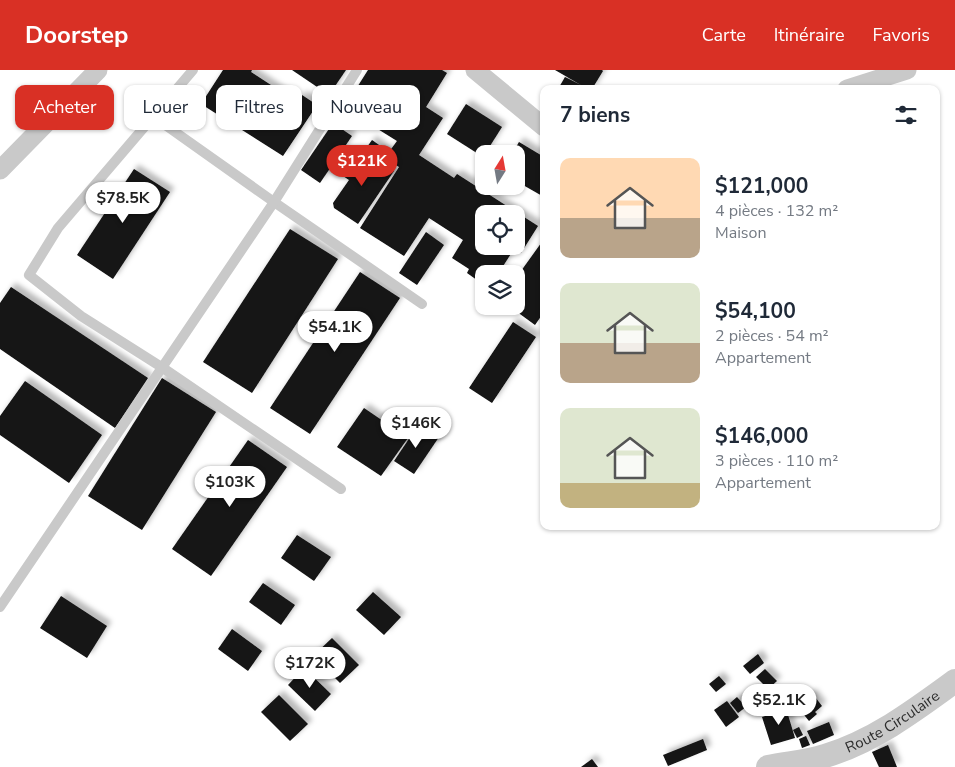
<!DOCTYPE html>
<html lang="fr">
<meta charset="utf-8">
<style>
:root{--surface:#fff;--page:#f2f2f3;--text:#1f2937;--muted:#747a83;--accent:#d93025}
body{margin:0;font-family:"Nunito Sans",sans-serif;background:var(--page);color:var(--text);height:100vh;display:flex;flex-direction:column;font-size:19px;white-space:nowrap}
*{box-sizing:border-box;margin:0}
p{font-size:16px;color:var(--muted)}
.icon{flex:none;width:28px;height:28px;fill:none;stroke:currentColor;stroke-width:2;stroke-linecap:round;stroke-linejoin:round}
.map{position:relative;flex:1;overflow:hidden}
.drawer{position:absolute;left:540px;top:15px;width:400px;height:445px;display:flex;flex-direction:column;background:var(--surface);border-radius:10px;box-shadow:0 1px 4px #0004}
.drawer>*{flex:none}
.banner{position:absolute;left:15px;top:15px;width:450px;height:45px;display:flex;gap:10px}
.needle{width:32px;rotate:11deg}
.tools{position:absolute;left:475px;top:75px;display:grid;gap:10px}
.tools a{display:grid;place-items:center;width:50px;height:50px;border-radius:10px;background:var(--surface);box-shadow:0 1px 4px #0004;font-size:25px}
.price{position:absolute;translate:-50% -42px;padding:0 11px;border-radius:18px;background:#fff;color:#222;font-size:16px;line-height:32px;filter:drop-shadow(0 1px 2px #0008)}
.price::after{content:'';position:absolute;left:50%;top:30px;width:15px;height:11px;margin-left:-8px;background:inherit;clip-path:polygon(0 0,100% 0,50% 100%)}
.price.current{background:var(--accent);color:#fff}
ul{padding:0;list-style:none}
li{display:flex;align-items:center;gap:15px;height:125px;padding:0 20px}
li span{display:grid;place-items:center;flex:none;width:140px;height:100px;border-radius:10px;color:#555}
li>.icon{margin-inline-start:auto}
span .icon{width:60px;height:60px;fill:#fffc;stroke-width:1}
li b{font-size:21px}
h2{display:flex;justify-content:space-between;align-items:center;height:60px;padding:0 20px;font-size:21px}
.tag{padding:0 18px;border-radius:10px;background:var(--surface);box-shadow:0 1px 4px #0004;font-size:18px;line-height:45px}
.tag.current{background:var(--accent);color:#fff}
header{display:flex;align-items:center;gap:30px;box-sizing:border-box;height:70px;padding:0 25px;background:var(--accent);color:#fff}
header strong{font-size:24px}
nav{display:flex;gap:28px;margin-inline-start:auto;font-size:18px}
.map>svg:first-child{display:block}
.building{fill:#131313;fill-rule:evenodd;filter:url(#shadow)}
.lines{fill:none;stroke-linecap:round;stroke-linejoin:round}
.service{stroke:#c9c9c9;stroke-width:10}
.minor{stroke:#c9c9c9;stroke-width:19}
.tertiary{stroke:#c9c9c9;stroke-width:24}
.labels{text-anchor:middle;stroke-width:5;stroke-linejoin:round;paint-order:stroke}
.street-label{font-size:15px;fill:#2c2c2c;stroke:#fff}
</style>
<header>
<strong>Doorstep</strong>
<nav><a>Carte</a><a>Itinéraire</a><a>Favoris</a></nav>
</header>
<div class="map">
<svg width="955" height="697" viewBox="0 0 955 697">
<defs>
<filter id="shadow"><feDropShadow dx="4.5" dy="-4.5" stdDeviation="2.5" flood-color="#0004"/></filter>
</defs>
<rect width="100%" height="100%" fill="#fff"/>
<g class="building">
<polygon points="223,0 252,0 251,2 297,32 302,25 317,35 283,86 201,34"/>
<polygon points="292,0 346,0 329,25"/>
<path d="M368 0H442L447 3 426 37 443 48 419 85 454 108 457 104 538 156 521 183 514 179 498 204H484V215L467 203 469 199 452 188 463 170 429 148 404 186 360 158 399 97 367 77 372 70 389 82 397 71 344 38ZM484 144H516V176H484Z"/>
<polygon points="555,0 602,0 603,1 592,19 558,19 565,7 581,15"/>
<polygon points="466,34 502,57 483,87 447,64"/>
<polygon points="333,53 352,66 320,113 301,100"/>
<polygon points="519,72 544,87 544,127 516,111 516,84 512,84"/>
<polygon points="367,82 394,101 358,154 334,138 333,133 349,110 343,106 351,94 356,97"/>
<polygon points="134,99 170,122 113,209 77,185"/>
<polygon points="290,159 338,189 252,323 203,292"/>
<polygon points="426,162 444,175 417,215 399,203"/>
<polygon points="544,169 544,222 540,227 544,230 544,242 535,255 509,236 516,236 516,208"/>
<polygon points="360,202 400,228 310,364 270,338"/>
<polygon points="11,217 148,308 115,358 0,279 0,233"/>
<polygon points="513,252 536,267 492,333 469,318"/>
<polygon points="162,308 216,342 142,460 88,426"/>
<polygon points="25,311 102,365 69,413 0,365 0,346"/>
<polygon points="364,338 408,368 381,406 337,377"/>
<polygon points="419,354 439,367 414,404 394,391"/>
<polygon points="248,370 287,397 211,506 172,479"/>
<polygon points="297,465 331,487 314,511 281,488"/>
<polygon points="263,513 295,535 281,555 249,532"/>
<polygon points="373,522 401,547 384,565 356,540"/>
<polygon points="61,526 107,556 87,588 40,558"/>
<polygon points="232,559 262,581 248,601 218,579"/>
<polygon points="332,568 359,595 340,613 313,586"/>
<polygon points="758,584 764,593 750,604 743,596"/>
<polygon points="304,598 331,624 315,641 288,615"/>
<polygon points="765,599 777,611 768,619 756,607"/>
<polygon points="719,606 726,614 716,622 709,614"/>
<polygon points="754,618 763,633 751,641 742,626"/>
<polygon points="812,623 822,636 815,642 817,644 809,651 796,635"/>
<polygon points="279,625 308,654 290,671 261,642"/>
<polygon points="737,627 746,637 738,643 730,633"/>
<polygon points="727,631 739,647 726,657 714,640"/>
<polygon points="785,635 795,668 771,675 762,647 778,642 777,637"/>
<polygon points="829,652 834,665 813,674 807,661"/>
<polygon points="799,657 803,665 797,668 793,660"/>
<polygon points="806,666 810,675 802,678 799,669"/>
<polygon points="703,669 707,680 668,696 663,685"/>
<polygon points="888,675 897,697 879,697 872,682"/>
<polygon points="592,689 598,697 581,697"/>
</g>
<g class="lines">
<g class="service">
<polyline points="193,0 58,158 29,205 81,246 163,298 341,419"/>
<polyline points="154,47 274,132 422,234"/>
<polyline points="0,537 274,132 357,0"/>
</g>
<g class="minor">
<polyline points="475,0 544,57"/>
<polyline points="847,19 907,0"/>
<polyline points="0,100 98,0"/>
</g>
<path class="tertiary" id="s1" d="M768 697C787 693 807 692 825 686 874 671 914 641 955 611"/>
</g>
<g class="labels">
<g class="street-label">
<text dy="5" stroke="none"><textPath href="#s1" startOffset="134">Route Circulaire</textPath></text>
</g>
</g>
</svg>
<div class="tools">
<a><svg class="needle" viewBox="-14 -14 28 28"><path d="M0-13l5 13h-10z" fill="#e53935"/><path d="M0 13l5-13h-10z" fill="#747a83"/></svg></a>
<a><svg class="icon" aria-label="locate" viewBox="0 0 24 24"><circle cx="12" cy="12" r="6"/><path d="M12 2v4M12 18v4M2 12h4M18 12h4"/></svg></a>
<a><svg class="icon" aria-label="layers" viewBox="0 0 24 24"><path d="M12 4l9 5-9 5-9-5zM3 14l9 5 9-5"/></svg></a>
</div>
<b class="price current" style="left:362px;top:117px">$121K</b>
<b class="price" style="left:123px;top:154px">$78.5K</b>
<b class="price" style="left:335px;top:283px">$54.1K</b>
<b class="price" style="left:416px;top:379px">$146K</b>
<b class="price" style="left:230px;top:438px">$103K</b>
<b class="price" style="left:310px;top:619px">$172K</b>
<b class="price" style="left:779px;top:656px">$52.1K</b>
<div class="banner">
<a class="tag current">Acheter</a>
<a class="tag">Louer</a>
<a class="tag">Filtres</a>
<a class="tag">Nouveau</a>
</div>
<section class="drawer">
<h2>7 biens<svg class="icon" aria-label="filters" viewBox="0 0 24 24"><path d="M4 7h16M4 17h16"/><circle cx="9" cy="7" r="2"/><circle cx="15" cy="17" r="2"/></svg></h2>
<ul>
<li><span style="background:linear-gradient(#ffd9b3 60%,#b9a48a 0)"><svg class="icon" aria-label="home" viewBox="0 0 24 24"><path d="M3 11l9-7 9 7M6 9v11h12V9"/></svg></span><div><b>$121,000</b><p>4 pièces · 132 m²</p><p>Maison</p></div></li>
<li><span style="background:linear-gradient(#dfe7d0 60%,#b9a48a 0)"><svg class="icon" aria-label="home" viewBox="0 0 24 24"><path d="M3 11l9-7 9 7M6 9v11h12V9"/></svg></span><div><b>$54,100</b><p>2 pièces · 54 m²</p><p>Appartement</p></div></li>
<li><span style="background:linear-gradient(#dfe7d0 75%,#c2b280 0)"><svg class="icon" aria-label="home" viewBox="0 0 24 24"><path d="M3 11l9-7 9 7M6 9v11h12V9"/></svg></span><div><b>$146,000</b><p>3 pièces · 110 m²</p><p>Appartement</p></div></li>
</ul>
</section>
</div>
